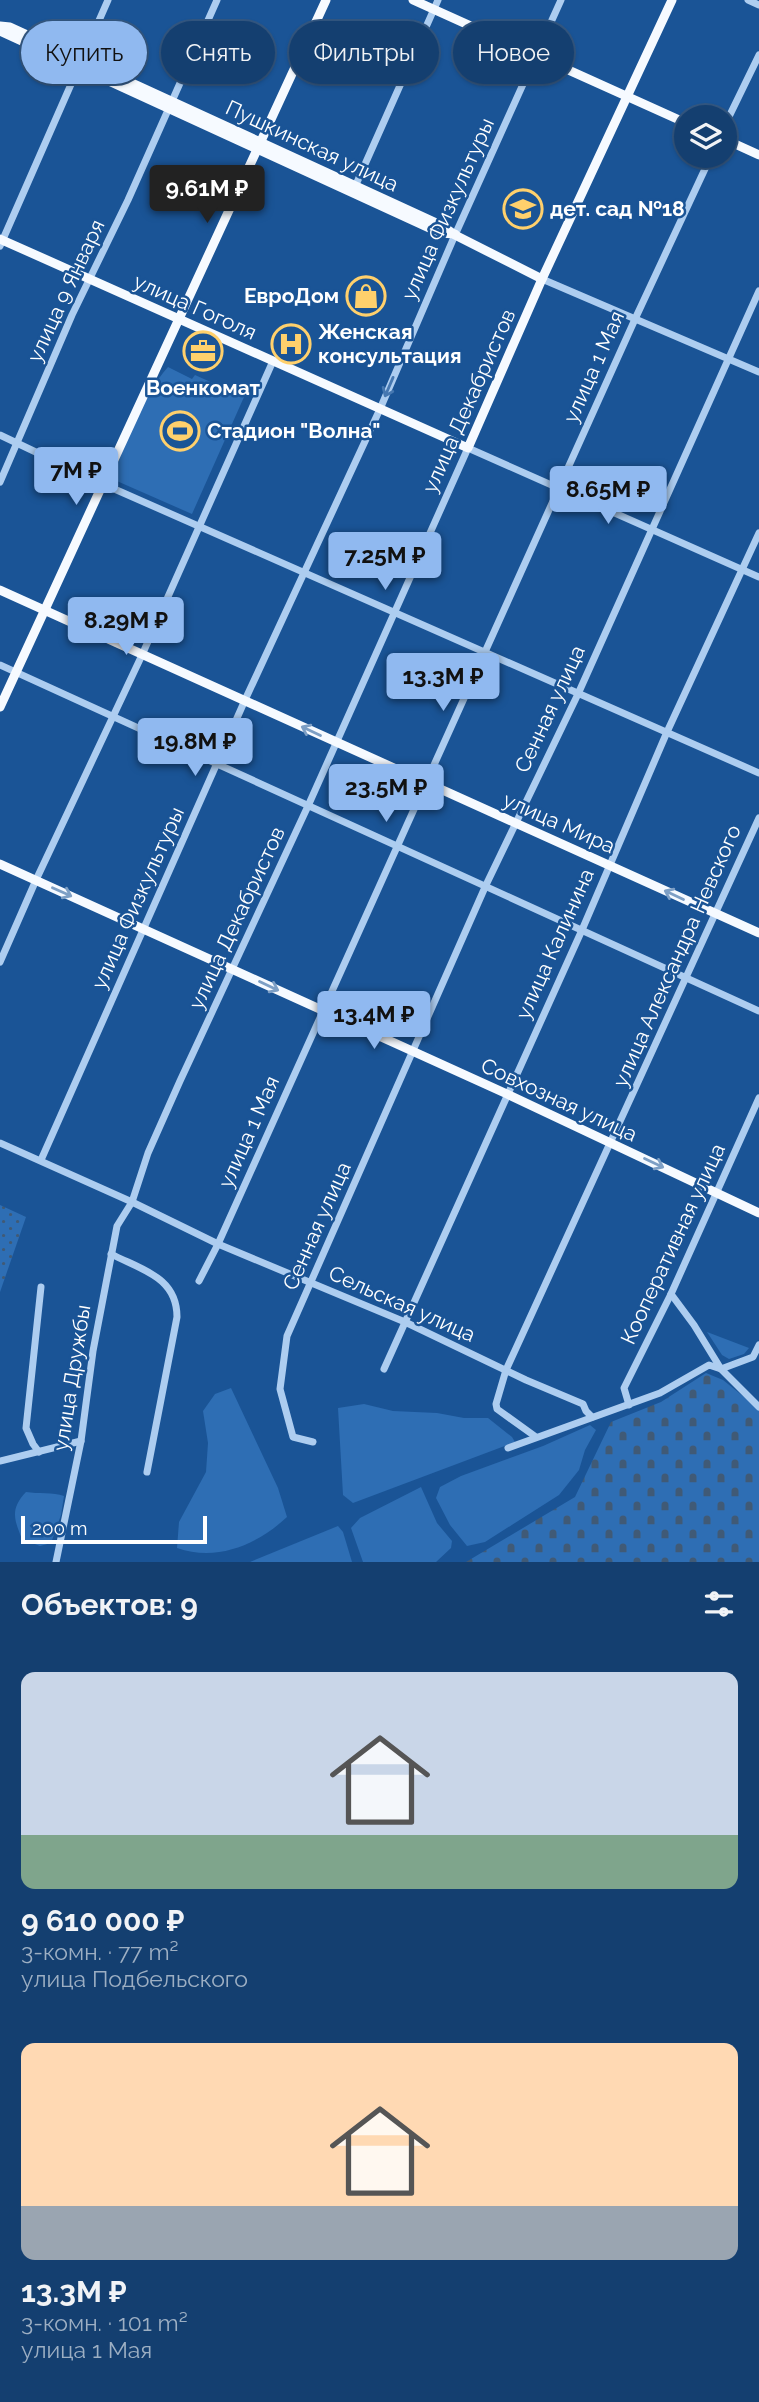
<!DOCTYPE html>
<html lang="ru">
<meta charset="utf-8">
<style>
:root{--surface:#143f70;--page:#214a78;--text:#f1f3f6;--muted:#9dafc3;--line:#335883;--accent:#90b9f0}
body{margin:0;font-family:Raleway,sans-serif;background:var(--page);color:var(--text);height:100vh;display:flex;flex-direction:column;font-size:26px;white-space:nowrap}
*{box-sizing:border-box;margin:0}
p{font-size:23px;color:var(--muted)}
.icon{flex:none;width:38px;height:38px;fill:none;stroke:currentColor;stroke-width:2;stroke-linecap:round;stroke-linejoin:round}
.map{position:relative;height:1562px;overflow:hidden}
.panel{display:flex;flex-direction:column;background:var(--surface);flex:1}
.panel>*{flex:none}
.guide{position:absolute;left:21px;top:21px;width:718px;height:63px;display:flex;gap:14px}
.fabs{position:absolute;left:674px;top:105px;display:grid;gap:14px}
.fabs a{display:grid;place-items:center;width:63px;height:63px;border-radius:50%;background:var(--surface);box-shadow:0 2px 5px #0004,0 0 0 2px var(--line);font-size:35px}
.scale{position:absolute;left:21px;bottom:18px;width:186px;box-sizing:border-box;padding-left:7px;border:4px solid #fff;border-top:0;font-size:19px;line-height:24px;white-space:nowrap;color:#fff;-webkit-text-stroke:5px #1a5496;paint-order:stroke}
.price{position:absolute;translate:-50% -60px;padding:0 16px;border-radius:7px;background:var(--accent);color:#111;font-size:23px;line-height:46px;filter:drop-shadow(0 2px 4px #0008)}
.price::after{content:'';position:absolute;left:50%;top:42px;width:21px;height:16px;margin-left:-10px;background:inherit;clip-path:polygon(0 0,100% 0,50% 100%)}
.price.current{background:#222;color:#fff}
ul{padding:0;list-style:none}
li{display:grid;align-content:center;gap:14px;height:371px;padding:0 21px}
li span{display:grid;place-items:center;height:217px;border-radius:14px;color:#555}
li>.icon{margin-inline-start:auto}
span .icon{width:126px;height:126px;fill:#fffc;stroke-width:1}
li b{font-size:30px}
h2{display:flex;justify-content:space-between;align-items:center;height:84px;padding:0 21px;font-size:30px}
.tag{padding:0 24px;border-radius:32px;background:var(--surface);box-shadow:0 2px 5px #0004,0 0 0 2px var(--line);font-size:24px;line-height:63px}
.tag.current{background:var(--accent);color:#111}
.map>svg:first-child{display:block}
.grass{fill:#2e6eb4}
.cemetery{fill:url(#cemetery-stones)}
.garden{fill:url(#garden-dots)}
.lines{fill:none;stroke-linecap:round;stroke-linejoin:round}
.minor{stroke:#adcdf0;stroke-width:7}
.major{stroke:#f6faff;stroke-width:9}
.oneway{stroke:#4678b1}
.oneway2{stroke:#7d9fc5}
.labels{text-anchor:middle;stroke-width:5;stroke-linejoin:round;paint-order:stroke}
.street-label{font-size:21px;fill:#fff;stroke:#1a5496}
.poi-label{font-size:21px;font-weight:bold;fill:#fff;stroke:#1a5496;text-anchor:start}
</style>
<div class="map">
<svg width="759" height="1562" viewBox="0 0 759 1562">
<defs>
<pattern id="cemetery-stones" width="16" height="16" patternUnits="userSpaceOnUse" patternTransform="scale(1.75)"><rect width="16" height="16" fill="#2e6eb4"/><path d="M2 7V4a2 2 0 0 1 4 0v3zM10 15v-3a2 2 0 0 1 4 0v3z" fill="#405a76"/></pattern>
<pattern id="garden-dots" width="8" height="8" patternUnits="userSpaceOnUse" patternTransform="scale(1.75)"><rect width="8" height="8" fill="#2e6eb4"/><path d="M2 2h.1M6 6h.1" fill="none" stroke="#405a76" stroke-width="1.8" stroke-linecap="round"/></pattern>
</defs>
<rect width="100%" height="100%" fill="#1a5496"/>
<g class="grass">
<path d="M168 367 192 379 195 375 244 397 192 514 110 478C125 445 144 393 168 367Z"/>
<polygon points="707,1332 749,1348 744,1354 729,1359 722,1355"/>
<path d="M231 1388 278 1488 287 1517C257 1545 217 1562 177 1548L179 1522 206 1472 208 1443 203 1411 215 1394Z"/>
<polygon points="364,1404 393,1411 437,1413 464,1418 488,1418 512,1437 515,1442 353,1503 343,1495 338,1408"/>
<polygon points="590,1425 596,1430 585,1450 579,1470 559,1495 485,1542 467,1546 450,1525 436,1498 440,1487 461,1476 543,1446"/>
<polygon points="421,1487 437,1523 452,1541 451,1548 436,1562 363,1562 351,1528 360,1518"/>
<path d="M26 1492C38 1494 53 1492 64 1496L61 1515 51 1543 40 1546 22 1539C14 1519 10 1509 26 1492Z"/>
<polygon points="338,1526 343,1532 352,1562 250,1562"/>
</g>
<polygon class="cemetery" points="706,1373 723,1380 759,1409 759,1562 466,1562 575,1497 611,1422 661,1402"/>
<polygon class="garden" points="0,1205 26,1217 0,1292"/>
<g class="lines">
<g class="minor">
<polyline points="748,0 759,5"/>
<polyline points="724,127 759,55"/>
<polyline points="354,189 438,0"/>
<polyline points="0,246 108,0"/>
<polyline points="542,279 759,372"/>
<polyline points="0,435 103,484 759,773"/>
<polyline points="0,482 72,315 128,200 217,0"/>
<polyline points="0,665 759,1011"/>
<polyline points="0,962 36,880 142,655 273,361"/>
<polyline points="0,1143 132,1202 218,1244 405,1322 526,1380 583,1404 586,1411 592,1417"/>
<polyline points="41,1160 245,700 380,409 455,235 561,0"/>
<path d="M111 1254C142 1270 177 1277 177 1317L147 1472"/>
<polyline points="199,1281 218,1244 636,317 711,156"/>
<polyline points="671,1294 694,1325 721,1369 759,1407"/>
<polyline points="384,1369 582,930 667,732 759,533"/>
<polyline points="629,1405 624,1388 671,1294 759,1098"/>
<polyline points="536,1437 497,1409 496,1404 506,1370 759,818"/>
<polyline points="313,1442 293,1437 280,1389 287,1336 486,885 578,694 759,291"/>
<polyline points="508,1448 660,1393 709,1365 721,1369 753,1357 759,1345"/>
<polyline points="39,1452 33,1444 26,1428 41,1287"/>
<polyline points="0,1461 81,1441"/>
<polyline points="56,1562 81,1441 93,1351 117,1226 132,1202 148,1153 180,1081 308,806 468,448 759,577"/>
</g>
<g class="major">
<polyline points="413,0 686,123"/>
<polyline points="0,26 10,27 443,226 455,235 542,279"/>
<polyline points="0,31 440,233 455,234"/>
<polyline points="724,139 759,155"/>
<polyline points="0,239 468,448 542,279 672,0"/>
<polyline points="0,590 759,933"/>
<polyline points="0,707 326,0"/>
<polyline points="0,864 507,1094 759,1213"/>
</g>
</g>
<defs><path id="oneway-shaft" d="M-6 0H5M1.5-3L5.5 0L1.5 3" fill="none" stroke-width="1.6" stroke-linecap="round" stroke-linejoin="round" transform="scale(1.75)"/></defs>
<use class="oneway" href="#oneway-shaft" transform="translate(389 387) rotate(113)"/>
<g class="oneway2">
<use href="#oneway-shaft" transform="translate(311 731) rotate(-155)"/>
<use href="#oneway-shaft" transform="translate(62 892) rotate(24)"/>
<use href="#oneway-shaft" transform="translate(674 895) rotate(-155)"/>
<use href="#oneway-shaft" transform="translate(269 986) rotate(25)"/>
<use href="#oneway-shaft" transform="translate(654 1163) rotate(25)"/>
</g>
<defs>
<g id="school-ring" transform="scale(2.0125)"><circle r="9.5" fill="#1a5496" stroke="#ffd06c" stroke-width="1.5"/><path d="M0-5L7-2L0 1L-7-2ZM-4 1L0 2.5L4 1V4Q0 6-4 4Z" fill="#ffd06c"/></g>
<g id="shop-ring" transform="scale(2.0125)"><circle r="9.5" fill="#1a5496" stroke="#ffd06c" stroke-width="1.5"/><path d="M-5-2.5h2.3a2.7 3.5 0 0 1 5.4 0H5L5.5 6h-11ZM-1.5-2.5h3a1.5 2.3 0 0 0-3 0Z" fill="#ffd06c"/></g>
<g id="hospital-ring" transform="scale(2.0125)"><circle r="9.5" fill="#1a5496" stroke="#ffd06c" stroke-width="1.5"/><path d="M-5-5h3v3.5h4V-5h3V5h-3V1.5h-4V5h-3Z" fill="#ffd06c"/></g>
<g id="office-ring" transform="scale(2.0125)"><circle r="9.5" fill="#1a5496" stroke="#ffd06c" stroke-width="1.5"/><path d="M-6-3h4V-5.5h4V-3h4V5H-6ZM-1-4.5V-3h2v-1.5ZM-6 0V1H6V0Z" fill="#ffd06c"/></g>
<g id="stadium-ring" transform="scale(2.0125)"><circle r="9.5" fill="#1a5496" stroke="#ffd06c" stroke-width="1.5"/><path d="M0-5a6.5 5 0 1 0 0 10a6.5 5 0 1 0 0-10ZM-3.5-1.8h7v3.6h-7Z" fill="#ffd06c"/></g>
</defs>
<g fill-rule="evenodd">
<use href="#school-ring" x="523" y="209"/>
<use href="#shop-ring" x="366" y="296"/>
<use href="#hospital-ring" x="291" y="344"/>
<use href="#office-ring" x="203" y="351"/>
<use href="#stadium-ring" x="180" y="431"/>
</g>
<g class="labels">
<g class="street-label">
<text transform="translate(312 146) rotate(25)" y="7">Пушкинская улица</text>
<text transform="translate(448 209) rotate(-66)" y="7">улица Физкультуры</text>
<text transform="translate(66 291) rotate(-65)" y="7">улица 9 Января</text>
<text transform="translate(195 307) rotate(24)" y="7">улица Гоголя</text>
<text transform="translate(594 367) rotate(-66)" y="7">улица 1 Мая</text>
<text transform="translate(469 401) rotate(-66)" y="7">улица Декабристов</text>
<text transform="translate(550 709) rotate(-65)" y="7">Сенная улица</text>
<text transform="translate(559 823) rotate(24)" y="7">улица Мира</text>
<text transform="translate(138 898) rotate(-66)" y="7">улица Физкультуры</text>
<text transform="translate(237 918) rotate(-65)" y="7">улица Декабристов</text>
<text transform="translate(555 944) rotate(-66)" y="7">улица Калинина</text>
<text transform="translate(677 956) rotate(-66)" y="7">улица Александра Невского</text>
<text transform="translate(559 1100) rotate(25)" y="7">Совхозная улица</text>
<text transform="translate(249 1132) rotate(-66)" y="7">улица 1 Мая</text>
<text transform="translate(317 1226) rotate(-66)" y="7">Сенная улица</text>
<text transform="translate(673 1244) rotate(-65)" y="7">Кооперативная улица</text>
<text transform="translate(402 1304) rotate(24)" y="7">Сельская улица</text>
<text transform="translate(72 1378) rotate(-81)" y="7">улица Дружбы</text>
</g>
<g class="poi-label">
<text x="550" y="216">дет. сад №18</text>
<text x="339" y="303" text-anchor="end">ЕвроДом</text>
<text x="318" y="339">Женская<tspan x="318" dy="24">консультация</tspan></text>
<text x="203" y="395" text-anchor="middle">Военкомат</text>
<text x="207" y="438">Стадион "Волна"</text>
</g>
</g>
</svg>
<div class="fabs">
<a><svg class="icon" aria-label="layers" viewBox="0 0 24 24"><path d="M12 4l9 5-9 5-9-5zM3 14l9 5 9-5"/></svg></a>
</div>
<div class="scale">200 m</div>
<b class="price current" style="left:207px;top:225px">9.61M ₽</b>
<b class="price" style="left:76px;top:507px">7M ₽</b>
<b class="price" style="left:608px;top:526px">8.65M ₽</b>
<b class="price" style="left:385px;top:592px">7.25M ₽</b>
<b class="price" style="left:126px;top:657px">8.29M ₽</b>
<b class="price" style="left:443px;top:713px">13.3M ₽</b>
<b class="price" style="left:195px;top:778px">19.8M ₽</b>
<b class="price" style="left:386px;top:824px">23.5M ₽</b>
<b class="price" style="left:374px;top:1051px">13.4M ₽</b>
<div class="guide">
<a class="tag current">Купить</a>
<a class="tag">Снять</a>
<a class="tag">Фильтры</a>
<a class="tag">Новое</a>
</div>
</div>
<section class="panel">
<h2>Объектов: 9<svg class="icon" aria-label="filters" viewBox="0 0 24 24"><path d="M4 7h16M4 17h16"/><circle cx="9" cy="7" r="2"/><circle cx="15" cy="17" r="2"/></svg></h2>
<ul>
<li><span style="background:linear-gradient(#c9d6e8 75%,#7fa58c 0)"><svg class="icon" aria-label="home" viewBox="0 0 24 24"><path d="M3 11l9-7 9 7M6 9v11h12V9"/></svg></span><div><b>9 610 000 ₽</b><p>3-комн. · 77 m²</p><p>улица Подбельского</p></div></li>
<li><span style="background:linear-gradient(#ffd9b3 75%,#9aa5b1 0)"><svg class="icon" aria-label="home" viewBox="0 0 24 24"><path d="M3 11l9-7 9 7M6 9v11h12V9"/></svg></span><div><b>13.3M ₽</b><p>3-комн. · 101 m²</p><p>улица 1 Мая</p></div></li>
</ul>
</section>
